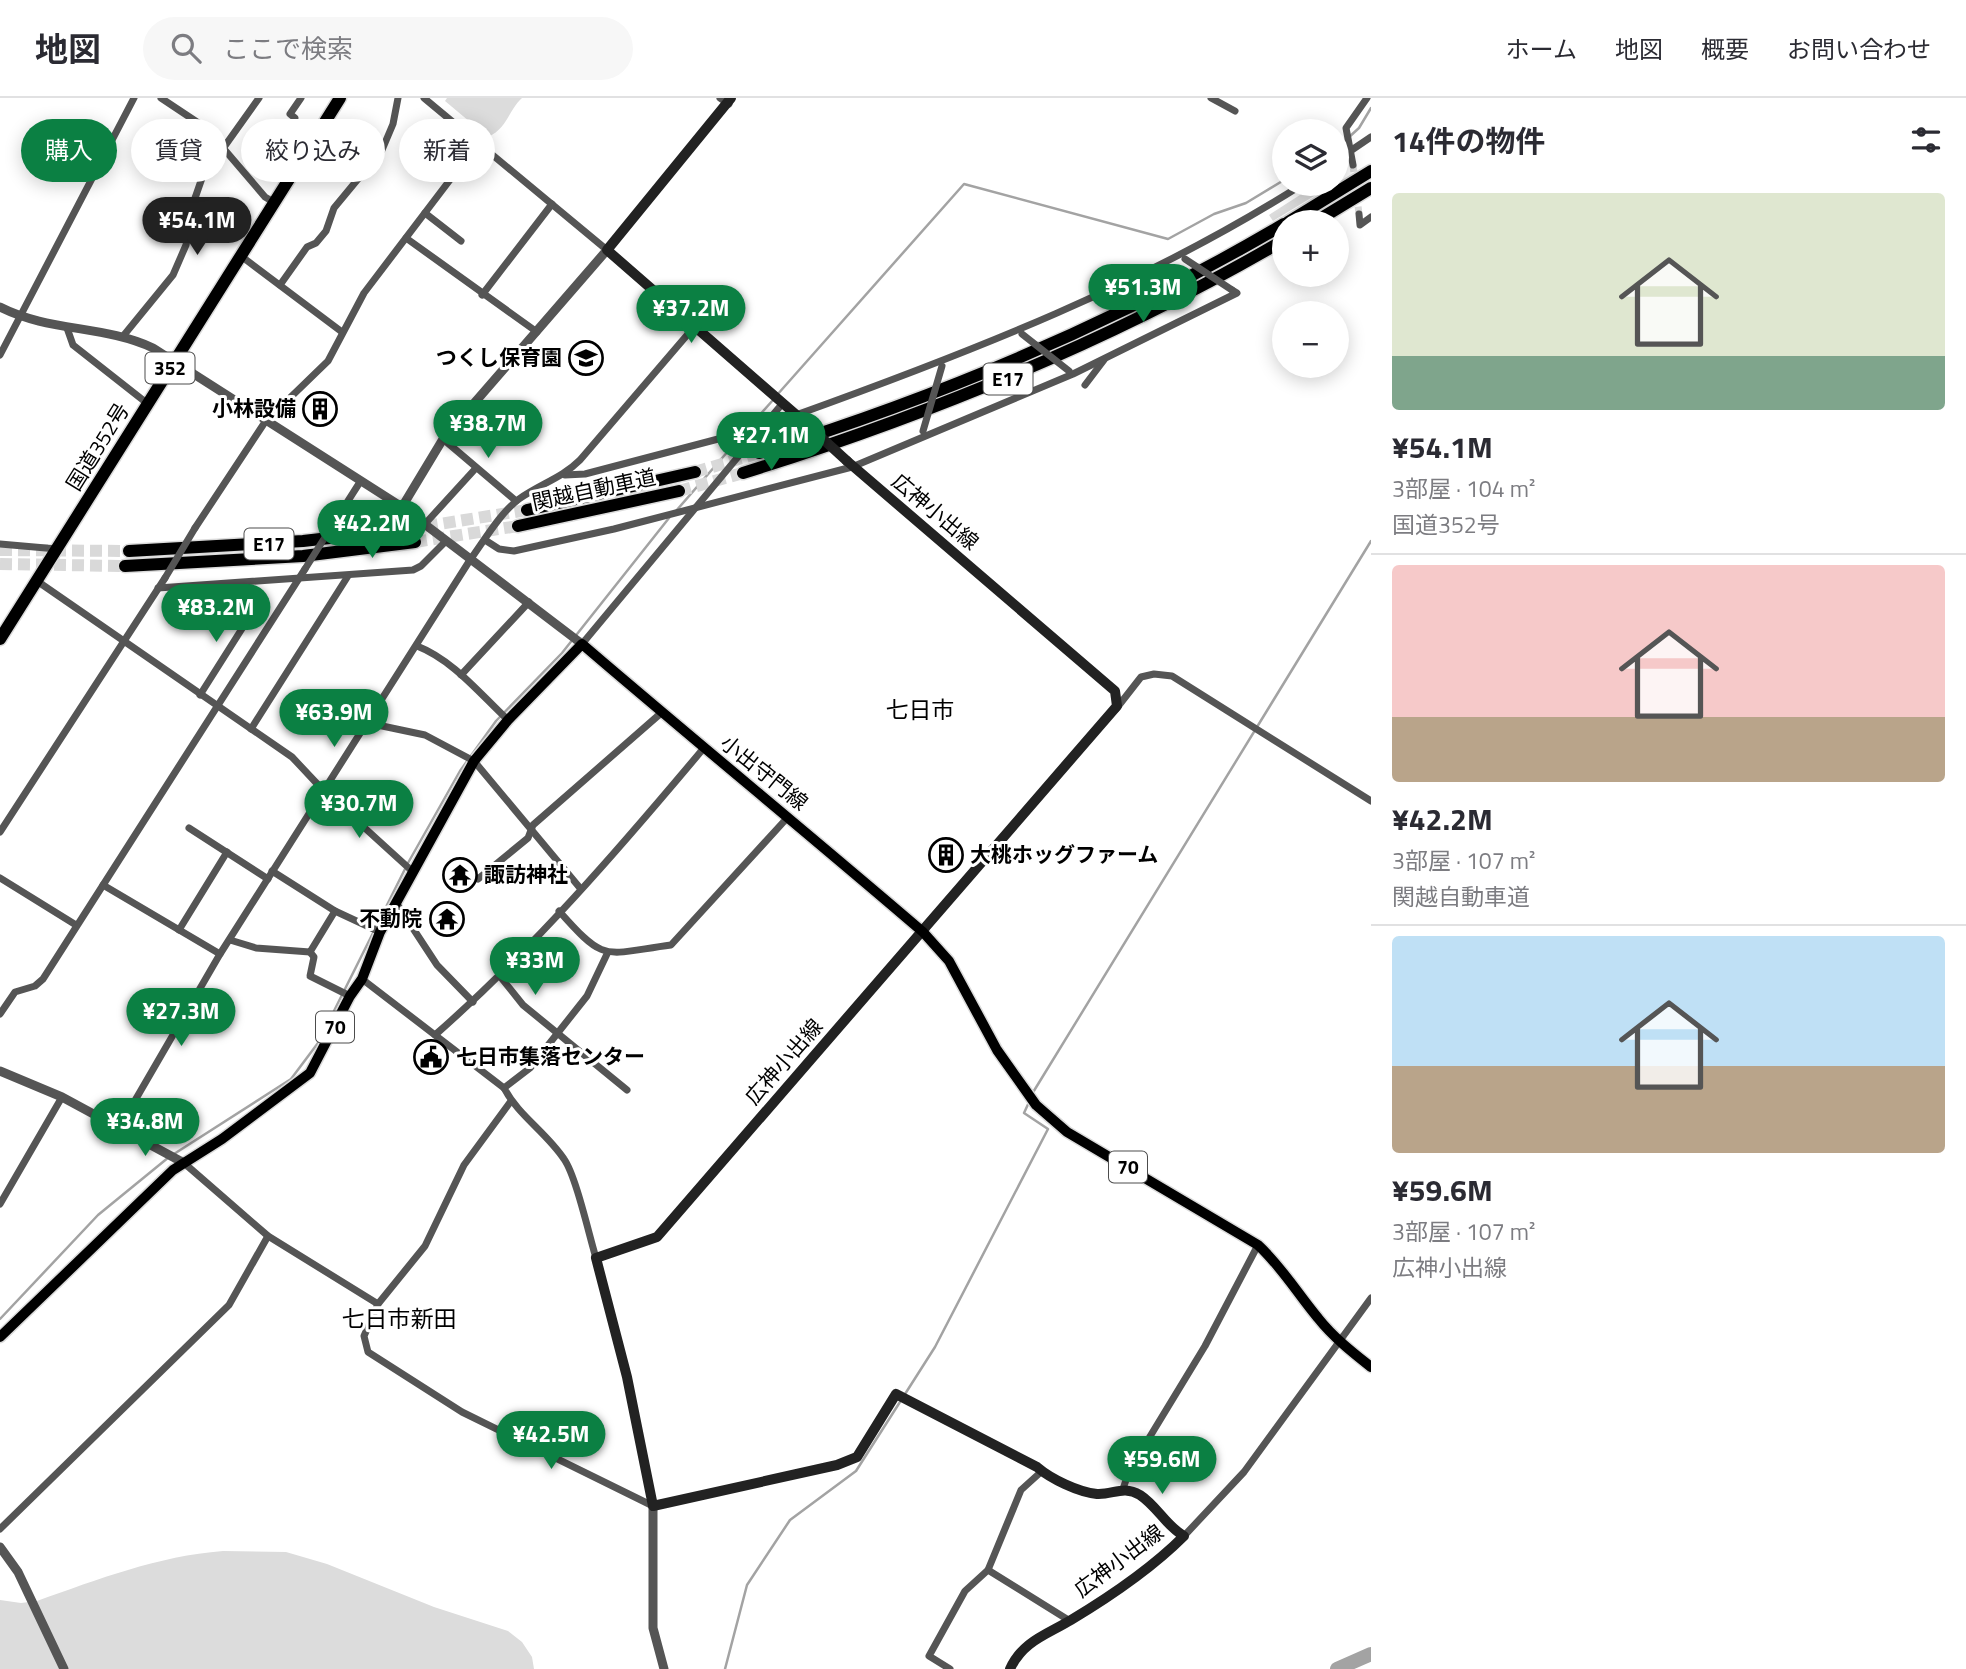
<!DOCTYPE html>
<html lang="ja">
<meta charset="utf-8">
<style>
:root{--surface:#fff;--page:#f7f7f7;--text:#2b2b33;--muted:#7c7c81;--line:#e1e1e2;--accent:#0b8043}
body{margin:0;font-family:"Titillium Web","Noto Sans JP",sans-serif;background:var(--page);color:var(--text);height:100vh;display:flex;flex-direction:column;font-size:26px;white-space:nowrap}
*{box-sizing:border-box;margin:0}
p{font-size:23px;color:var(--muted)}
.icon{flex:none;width:38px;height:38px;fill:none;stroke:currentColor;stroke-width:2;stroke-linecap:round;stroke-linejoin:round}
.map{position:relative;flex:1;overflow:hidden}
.side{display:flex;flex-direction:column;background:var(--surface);width:595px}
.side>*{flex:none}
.top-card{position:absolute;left:21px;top:21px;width:665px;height:63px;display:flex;gap:14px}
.buttons{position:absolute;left:1272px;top:21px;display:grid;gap:14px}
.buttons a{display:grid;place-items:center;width:77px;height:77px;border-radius:50%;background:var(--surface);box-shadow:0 4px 18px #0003;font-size:35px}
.price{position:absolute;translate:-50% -60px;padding:0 16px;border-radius:24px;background:var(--accent);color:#fff;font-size:23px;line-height:46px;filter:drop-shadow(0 2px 4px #0008)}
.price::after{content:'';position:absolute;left:50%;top:42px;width:21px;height:16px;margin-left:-10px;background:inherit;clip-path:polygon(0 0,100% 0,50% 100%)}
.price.selected{background:#222;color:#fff}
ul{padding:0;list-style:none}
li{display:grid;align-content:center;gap:14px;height:371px;padding:0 21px}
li+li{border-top:2px solid var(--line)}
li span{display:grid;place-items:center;height:217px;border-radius:7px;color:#555}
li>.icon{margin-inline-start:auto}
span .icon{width:126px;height:126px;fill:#fffc;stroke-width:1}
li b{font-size:30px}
h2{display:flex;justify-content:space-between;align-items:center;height:84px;padding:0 21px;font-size:30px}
.tag{padding:0 24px;border-radius:32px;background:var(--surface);box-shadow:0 4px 18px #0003;font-size:24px;line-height:63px}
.tag.selected{background:var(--accent);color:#fff}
header{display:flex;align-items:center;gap:42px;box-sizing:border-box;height:98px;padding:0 35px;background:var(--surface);border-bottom:2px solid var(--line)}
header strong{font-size:33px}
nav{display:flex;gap:38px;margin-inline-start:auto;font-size:24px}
.search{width:490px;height:63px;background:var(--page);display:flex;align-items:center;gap:18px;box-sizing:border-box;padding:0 24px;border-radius:38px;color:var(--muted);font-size:26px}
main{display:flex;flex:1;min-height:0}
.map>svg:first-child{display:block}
.green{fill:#dcdcdc}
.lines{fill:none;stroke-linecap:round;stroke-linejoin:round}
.stream{stroke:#a3a3a3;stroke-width:2.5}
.river{stroke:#a3a3a3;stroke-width:14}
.minor-tunnel{stroke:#d9d9d9;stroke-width:7;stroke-dasharray:7 3.5;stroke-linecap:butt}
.motorway-tunnel{stroke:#d9d9d9;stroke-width:12;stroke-dasharray:12 6;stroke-linecap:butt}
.primary-casing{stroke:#dbdbdb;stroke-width:13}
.trunk-casing{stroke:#dbdbdb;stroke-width:15}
.motorway-casing{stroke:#dbdbdb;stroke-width:15}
.minor{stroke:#555;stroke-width:7}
.tertiary{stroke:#555;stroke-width:9}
.secondary{stroke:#222;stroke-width:10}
.primary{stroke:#000;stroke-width:10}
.trunk{stroke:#000;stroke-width:12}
.motorway{stroke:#000;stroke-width:12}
.minor-bridge{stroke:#555;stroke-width:7}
.secondary-bridge{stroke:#222;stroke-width:10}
.labels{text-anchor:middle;stroke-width:6;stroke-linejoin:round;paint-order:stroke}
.shield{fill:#fff;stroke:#4c4c4c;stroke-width:2}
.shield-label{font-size:19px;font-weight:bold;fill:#000}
.poi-label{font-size:21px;font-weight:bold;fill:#000;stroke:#fff;text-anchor:end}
.street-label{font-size:21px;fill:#000;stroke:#fff}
.neighbourhood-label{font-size:23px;fill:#000;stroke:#fff}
</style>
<header>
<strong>地図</strong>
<div class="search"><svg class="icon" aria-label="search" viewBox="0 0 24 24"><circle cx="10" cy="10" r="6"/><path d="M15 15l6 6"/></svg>ここで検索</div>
<nav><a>ホーム</a><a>地図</a><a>概要</a><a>お問い合わせ</a></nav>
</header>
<main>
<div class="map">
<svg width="1371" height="1571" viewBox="0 0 1371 1571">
<rect width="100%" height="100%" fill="#fff"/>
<g class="green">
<path d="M447 0H522C508 13 507 31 488 39L445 3Z"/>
<polygon points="1317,86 1334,86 1273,123 1269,117"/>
<path d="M223 1453 286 1454 327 1466 434 1509 508 1533 522 1544 532 1559 534 1571H0V1502L21 1505 37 1503C99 1481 158 1458 223 1453Z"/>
</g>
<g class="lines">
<g class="stream">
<polyline points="1337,50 1359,30 1371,10"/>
<polyline points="777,297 964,86 1168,141 1214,116 1246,105 1284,82"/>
<polyline points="747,331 773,302"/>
<polyline points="676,413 743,336"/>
<polyline points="408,765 460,673 496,623 562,555 669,420"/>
<polyline points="1032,996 1371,443"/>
<polyline points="174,1056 291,981 318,945 405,771"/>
<polyline points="0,1221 98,1117 169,1059"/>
<polyline points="725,1571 747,1487 790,1422 856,1373 935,1249 1048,1031 1024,1015 1030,1002"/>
</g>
<polyline class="river" points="1337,1571 1371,1556"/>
<polyline class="minor-tunnel" points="1353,67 1359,116"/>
<g class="motorway-tunnel">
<polyline points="695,374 759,355"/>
<polyline points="679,393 743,375"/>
<polyline points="408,431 527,412"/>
<polyline points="415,444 518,428"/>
<polyline points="0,452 129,453"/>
<polyline points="0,466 125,468"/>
</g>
<g class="primary-casing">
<path id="primary" d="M0 1239 173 1072 222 1041 310 975 350 898 362 881 380 834 474 663 508 622 582 546C695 643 810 737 923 834L949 863 997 952 1036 1007 1067 1034 1258 1147C1282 1169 1297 1195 1318 1220 1333 1239 1352 1254 1371 1269"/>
</g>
<g class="trunk-casing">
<polyline id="trunk" points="0,541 340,0"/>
</g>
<g class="motorway-casing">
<g id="motorway">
<polyline points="1288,124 1371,73"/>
<polyline points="1315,124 1371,90"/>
<path d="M759 355C943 298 1118 224 1284 126"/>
<path d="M743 375C932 316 1113 242 1284 142"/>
<polyline points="527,412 695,374"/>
<polyline points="518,428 679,393"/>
<polyline points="129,453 303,443 408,431"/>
<polyline points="125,468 303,458 415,444"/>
</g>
</g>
<g class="minor">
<polyline points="161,0 206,30 265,99 275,105"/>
<polyline points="301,0 290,16 295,20 292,31 308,41"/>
<polyline points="424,0 607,152"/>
<polyline points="720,0 729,6"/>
<polyline points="1211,0 1235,13"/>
<polyline points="1337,62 1371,39"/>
<polyline points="1353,67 1346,30 1367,0"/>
<polyline points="425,115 461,143"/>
<polyline points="1359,116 1360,127 1371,119"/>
<polyline points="406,140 537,234"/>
<polyline points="241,158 342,234"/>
<polyline points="280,187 307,149 316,145 326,133 334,110 382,52 393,26 398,0"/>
<polyline points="482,197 552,106"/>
<polyline points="67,230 73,247 148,306"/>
<polyline points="124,237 173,177 186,147 194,103 202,80 259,0"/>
<polyline points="0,257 134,0"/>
<polyline points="1085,287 1104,262"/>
<path d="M796 317C971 254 1146 186 1303 86"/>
<polyline points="443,341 516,403"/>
<polyline points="565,377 585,376 760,330"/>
<polyline points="339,417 360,384"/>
<polyline points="424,427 476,370"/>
<polyline points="195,430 265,324 328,263 364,195 478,45"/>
<polyline points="485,442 499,451 514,453 614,431 852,369 1073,276 1237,195 1232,192"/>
<polyline points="0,446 57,451"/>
<polyline points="37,483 292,659 323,692 412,773"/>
<polyline points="158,490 413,472 421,468 445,444"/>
<polyline points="582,546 782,306"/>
<path d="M417 548C453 562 480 596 508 622"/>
<polyline points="461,577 529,504"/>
<polyline points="200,597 255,510"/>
<polyline points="1116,611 1141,579 1154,576 1172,578 1371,703"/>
<polyline points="368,625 425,637 474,663 580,790"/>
<polyline points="251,631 348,478"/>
<polyline points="189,730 268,781"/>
<polyline points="0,734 165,480"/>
<polyline points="272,773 335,813 380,834"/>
<polyline points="0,780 76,827"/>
<polyline points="478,781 528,740 533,727 660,616"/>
<polyline points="103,787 220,856"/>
<polyline points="397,806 437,867 473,904"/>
<path d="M559 813C606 866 603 856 671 847L788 719"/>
<polyline points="179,832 227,754"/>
<polyline points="230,842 256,850 310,854 335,813"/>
<polyline points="310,854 314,859 310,878 350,898"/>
<polyline points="499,877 523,907 627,992"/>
<path d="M362 881 504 990C518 1017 547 1035 564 1061 576 1078 589 1137 596 1160"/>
<polyline points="0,916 15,894 35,888 43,881 305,471"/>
<path d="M435 937C533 851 620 750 703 651"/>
<polyline points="504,990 530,970 587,898 607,856"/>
<polyline points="511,1003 464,1067 425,1148 378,1206 364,1238 368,1254 462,1314 653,1408"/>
<path d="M119 1030 220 856 470 462C484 443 500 415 519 401 540 386 562 380 580 362L694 229"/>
<polyline points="184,1065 268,1138 378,1206"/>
<polyline points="0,1106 62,999"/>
<polyline points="1123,1391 1129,1373 1205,1248 1258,1147"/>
<polyline points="0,1431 229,1207 268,1138"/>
<polyline points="1184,1438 1244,1374 1371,1200"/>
<polyline points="988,1472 1070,1523"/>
<polyline points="950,1571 929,1558 965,1493 988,1472 1021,1392 1042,1373"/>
</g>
<g class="tertiary">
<path d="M0 209C49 234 104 227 153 250L402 409 582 546"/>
<polyline points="402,409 443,341 607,152"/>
<polyline points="0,973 62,999 184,1065"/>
<polyline points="653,1408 653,1530 664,1571"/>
<polyline points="0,1449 18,1474 64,1571"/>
</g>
<g class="secondary">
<polyline points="731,0 607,152 801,321"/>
<path d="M847 363 1115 593 1117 608 657 1139 596 1160 627 1279 653 1408 837 1367 857 1359 896 1296 1037 1369C1051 1381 1078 1394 1097 1396 1113 1397 1123 1387 1140 1397 1157 1408 1166 1428 1184 1438 1152 1470 1111 1498 1071 1522 1046 1537 1023 1543 1010 1571"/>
</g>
<use href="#primary" class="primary"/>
<use href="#trunk" class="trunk"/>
<use href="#motorway" class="motorway"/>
<g class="minor-bridge">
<polyline points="1185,161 1232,192"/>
<polyline points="1022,236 1069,273"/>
<polyline points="923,333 942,268"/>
<polyline points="305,471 339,417"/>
<polyline points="165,480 195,430"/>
</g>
<polyline class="secondary-bridge" points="801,321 847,363"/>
</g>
<defs>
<g id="school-ring" transform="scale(1.75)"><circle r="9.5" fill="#fff" stroke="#000" stroke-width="1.5"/><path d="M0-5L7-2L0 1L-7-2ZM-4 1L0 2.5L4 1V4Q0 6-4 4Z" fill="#000"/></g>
<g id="building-ring" transform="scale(1.75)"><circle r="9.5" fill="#fff" stroke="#000" stroke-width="1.5"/><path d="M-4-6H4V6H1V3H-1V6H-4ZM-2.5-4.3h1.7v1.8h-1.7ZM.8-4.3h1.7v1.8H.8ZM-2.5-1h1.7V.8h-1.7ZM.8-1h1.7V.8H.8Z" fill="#000"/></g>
<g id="temple-ring" transform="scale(1.75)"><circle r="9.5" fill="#fff" stroke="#000" stroke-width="1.5"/><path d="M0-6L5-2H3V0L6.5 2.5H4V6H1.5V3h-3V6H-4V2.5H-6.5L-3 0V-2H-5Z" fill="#000"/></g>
<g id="civic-ring" transform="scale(1.75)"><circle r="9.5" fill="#fff" stroke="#000" stroke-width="1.5"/><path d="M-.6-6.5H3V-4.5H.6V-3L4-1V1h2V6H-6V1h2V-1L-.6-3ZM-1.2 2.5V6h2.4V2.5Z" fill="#000"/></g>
</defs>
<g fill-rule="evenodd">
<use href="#school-ring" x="586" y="260"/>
<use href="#building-ring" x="320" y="311"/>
<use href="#building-ring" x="946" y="757"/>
<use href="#temple-ring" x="460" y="777"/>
<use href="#temple-ring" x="447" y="821"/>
<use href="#civic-ring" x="431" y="959"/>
</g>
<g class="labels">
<g class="shield">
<rect x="145.5" y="254.5" width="49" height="31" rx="5"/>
<rect x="983.5" y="265.5" width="49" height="31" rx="5"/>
<rect x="244.5" y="430.5" width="49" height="31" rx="5"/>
<rect x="316" y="913.5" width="38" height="31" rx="5"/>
<rect x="1109" y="1053.5" width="38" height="31" rx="5"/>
</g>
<g class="shield-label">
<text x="170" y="277">352</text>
<text x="1008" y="288">E17</text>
<text x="269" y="453">E17</text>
<text x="335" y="936">70</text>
<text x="1128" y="1076">70</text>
</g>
<g class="poi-label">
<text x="562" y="267">つくし保育園</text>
<text x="296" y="318">小林設備</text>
<text x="970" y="764" text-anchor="start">大桃ホッグファーム</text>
<text x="484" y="784" text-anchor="start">諏訪神社</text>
<text x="422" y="828">不動院</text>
<text x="456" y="966" text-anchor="start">七日市集落センター</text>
</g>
<g class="street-label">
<text transform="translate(98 349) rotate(-58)" y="7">国道352号</text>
<text transform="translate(594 392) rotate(-12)" y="7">関越自動車道</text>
<text transform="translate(935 414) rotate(40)" y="7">広神小出線</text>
<text transform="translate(764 675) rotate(39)" y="7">小出守門線</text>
<text transform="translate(784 964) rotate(-49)" y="7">広神小出線</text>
<text transform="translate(1119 1463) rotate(-37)" y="7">広神小出線</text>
</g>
<g class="neighbourhood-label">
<text x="920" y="620">七日市</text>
<text x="399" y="1229">七日市新田</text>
</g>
</g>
</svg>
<div class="buttons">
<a><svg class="icon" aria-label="layers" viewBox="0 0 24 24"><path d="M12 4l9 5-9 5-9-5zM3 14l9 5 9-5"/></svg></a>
<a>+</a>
<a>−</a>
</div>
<b class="price selected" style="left:197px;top:159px">¥54.1M</b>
<b class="price" style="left:1143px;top:226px">¥51.3M</b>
<b class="price" style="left:691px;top:247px">¥37.2M</b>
<b class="price" style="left:488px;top:362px">¥38.7M</b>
<b class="price" style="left:771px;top:374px">¥27.1M</b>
<b class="price" style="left:372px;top:462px">¥42.2M</b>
<b class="price" style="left:216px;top:546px">¥83.2M</b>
<b class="price" style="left:334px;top:651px">¥63.9M</b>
<b class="price" style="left:359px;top:742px">¥30.7M</b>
<b class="price" style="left:535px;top:899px">¥33M</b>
<b class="price" style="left:181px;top:950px">¥27.3M</b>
<b class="price" style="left:145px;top:1060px">¥34.8M</b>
<b class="price" style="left:551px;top:1373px">¥42.5M</b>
<b class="price" style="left:1162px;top:1398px">¥59.6M</b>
<div class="top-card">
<a class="tag selected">購入</a>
<a class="tag">賃貸</a>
<a class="tag">絞り込み</a>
<a class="tag">新着</a>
</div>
</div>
<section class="side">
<h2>14件の物件<svg class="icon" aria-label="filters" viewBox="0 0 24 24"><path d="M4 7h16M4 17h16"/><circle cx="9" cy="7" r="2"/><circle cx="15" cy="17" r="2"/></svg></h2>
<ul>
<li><span style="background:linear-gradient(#dfe7d0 75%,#7fa58c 0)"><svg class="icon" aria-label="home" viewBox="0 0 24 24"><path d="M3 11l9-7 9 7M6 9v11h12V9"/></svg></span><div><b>¥54.1M</b><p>3部屋 · 104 m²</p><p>国道352号</p></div></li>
<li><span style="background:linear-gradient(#f6c9c9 70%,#b9a48a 0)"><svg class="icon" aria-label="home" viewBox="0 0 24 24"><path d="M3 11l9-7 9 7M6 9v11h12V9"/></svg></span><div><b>¥42.2M</b><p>3部屋 · 107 m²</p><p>関越自動車道</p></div></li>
<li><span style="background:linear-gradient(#bfe0f5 60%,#b9a48a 0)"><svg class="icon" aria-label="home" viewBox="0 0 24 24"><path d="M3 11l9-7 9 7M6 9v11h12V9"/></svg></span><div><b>¥59.6M</b><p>3部屋 · 107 m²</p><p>広神小出線</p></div></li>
</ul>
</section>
</main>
